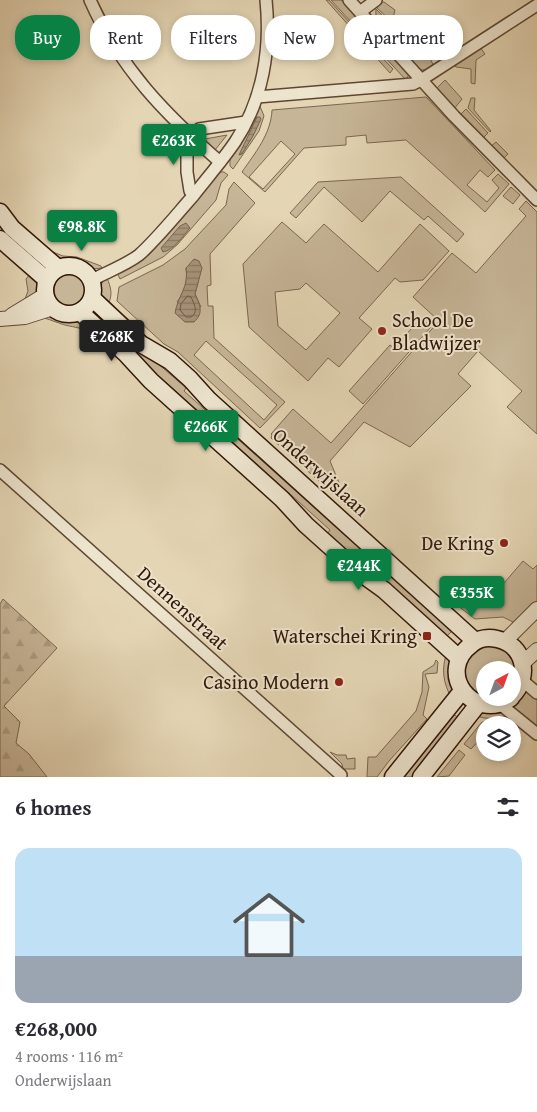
<!DOCTYPE html>
<meta charset="utf-8">
<style>
:root{--surface:#fff;--page:#f2f2f3;--text:#2b2b33;--muted:#7c7c81;--accent:#0b8043}
body{margin:0;font-family:"Gentium Book Plus",serif;background:var(--page);color:var(--text);height:100vh;display:flex;flex-direction:column;font-size:19px;white-space:nowrap}
*{box-sizing:border-box;margin:0}
p{font-size:16px;color:var(--muted)}
.icon{flex:none;width:28px;height:28px;fill:none;stroke:currentColor;stroke-width:2;stroke-linecap:round;stroke-linejoin:round}
.map{position:relative;height:777px;overflow:hidden}
.sheet{display:flex;flex-direction:column;background:var(--surface);flex:1}
.sheet>*{flex:none}
.top-card{position:absolute;left:15px;top:15px;width:508px;height:45px;display:flex;gap:10px}
.needle{width:32px;rotate:41deg}
.tools{position:absolute;left:476px;top:661px;display:grid;gap:10px}
.tools a{display:grid;place-items:center;width:45px;height:45px;border-radius:50%;background:var(--surface);box-shadow:0 2px 8px #0003;font-size:25px}
.price{position:absolute;translate:-50% -42px;padding:0 11px;border-radius:5px;background:var(--accent);color:#fff;font-size:16px;line-height:32px;filter:drop-shadow(0 1px 2px #0008)}
.price::after{content:'';position:absolute;left:50%;top:30px;width:15px;height:11px;margin-left:-8px;background:inherit;clip-path:polygon(0 0,100% 0,50% 100%)}
.price.on{background:#222;color:#fff}
ul{padding:0;list-style:none}
li{display:grid;align-content:center;gap:10px;height:265px;padding:0 15px}
li span{display:grid;place-items:center;height:155px;border-radius:15px;color:#555}
li>.icon{margin-inline-start:auto}
span .icon{width:90px;height:90px;fill:#fffc;stroke-width:1}
li b{font-size:21px}
h2{display:flex;justify-content:space-between;align-items:center;height:60px;padding:0 15px;font-size:21px}
.pill{padding:0 18px;border-radius:20px;background:var(--surface);box-shadow:0 2px 8px #0003;font-size:18px;line-height:45px}
.pill.on{background:var(--accent);color:#fff}
.map>svg:first-child{display:block}
.green{fill:#c6b597;stroke:#7c6650;fill-rule:evenodd}
.forest{fill:url(#forest-firs);stroke:#7c6650}
.water{fill:url(#water-rules);stroke:#78624c}
.lines{fill:none;stroke-linecap:round;stroke-linejoin:round}
.shore{stroke:#6c5641;stroke-width:1}
.minor-casing{stroke:#5e4633;stroke-width:14}
.tertiary-casing{stroke:#5e4633;stroke-width:16}
.secondary-casing{stroke:#321708;stroke-width:19}
.minor{stroke:#ede4ce;stroke-width:11}
.tertiary{stroke:#ede4ce;stroke-width:14}
.secondary{stroke:#ede4ce;stroke-width:16}
.poi-dot{fill:#8f2418;stroke:#ede4ce;stroke-width:2}
.labels{text-anchor:middle;stroke-width:4;stroke-linejoin:round;paint-order:stroke}
.poi-label{font-size:20px;fill:#321708;stroke:#ede4ce;text-anchor:end}
.street-label{font-size:20px;fill:#321708;stroke:#ede4ce}
</style>
<div class="map">
<svg width="537" height="777" viewBox="0 0 537 777">
<defs>
<pattern id="forest-firs" width="22" height="20" patternUnits="userSpaceOnUse" patternTransform="scale(1.25)"><rect width="22" height="20" fill="#c6b597"/><path d="M5 1l3.5 6h-7zM16 11l3.5 6h-7z" fill="#ab9b81"/></pattern>
<pattern id="water-rules" width="6" height="5" patternUnits="userSpaceOnUse" patternTransform="scale(1.25)"><rect width="6" height="5" fill="#a7947a"/><path d="M0 2.5h6" fill="none" stroke="#897862"/></pattern>
</defs>
<rect width="100%" height="100%" fill="#e4d5b4"/>
<filter id="stains"><feTurbulence type="fractalNoise" baseFrequency=".004" numOctaves="4"/><feColorMatrix values="0 0 0 0 .2 0 0 0 0 .09 0 0 0 0 .02 0 0 0 .5 -.17"/></filter>
<radialGradient id="worn" r=".72"><stop offset=".6" stop-color="#630" stop-opacity="0"/><stop offset="1" stop-color="#630" stop-opacity=".3"/></radialGradient>
<g class="green">
<polygon points="326,0 329,0 362,36 360,38"/>
<polygon points="331,0 341,0 366,27 366,32 363,35"/>
<polygon points="384,2 395,10 392,22 377,8 380,3"/>
<path d="M376 9 407 41 399 49C389 37 374 26 376 9Z"/>
<polygon points="371,35 409,74 406,80 367,38"/>
<polygon points="365,40 393,69 390,73 363,43"/>
<polygon points="480,47 485,54 476,60 475,84 471,83 471,69 456,67 453,64"/>
<path d="M414 48 423 57 430 58 434 67C418 74 416 67 405 56Z"/>
<polygon points="445,80 462,99 454,109 436,89"/>
<path d="M426 97 495 170 488 177 480 170 467 185 487 202 499 188 492 180 498 174 509 184 485 212 406 140 367 143 366 135 346 137V145L304 148 265 192 242 172C255 153 271 134 272 110ZM281 141 295 154 263 189 249 177Z"/>
<polygon points="471,98 475,98 474,110 491,131 490,132 468,108"/>
<polygon points="259,104 264,116 259,131 233,169 230,166 230,159 252,123"/>
<polygon points="466,109 488,133 482,139 460,115"/>
<polygon points="208,131 203,137 205,139 227,135 215,150 200,137 200,134"/>
<polygon points="496,142 508,154 502,160 490,147"/>
<polygon points="220,172 224,172 228,175 221,183 216,200 177,245 163,257 120,279 117,273 150,254"/>
<polygon points="401,177 464,234 457,242 428,216 424,220 390,191 362,222 324,187 296,218 290,213 318,182"/>
<path d="M234 182 255 203 210 254 211 285 207 286 208 306H213L214 338 285 402 260 428 178 352 164 344 117 301 119 287 163 265 185 249 226 205 229 189ZM186 268 198 282 195 294 201 307 177 302C185 291 188 282 186 268ZM206 341 277 405 264 420 194 355Z"/>
<polygon points="511,187 520,195 513,204 503,196"/>
<polygon points="526,201 537,212 537,434 507,407 522,391 478,351 458,374 471,386 410,447 364,422 330,461 350,509 271,438 272,435 271,434 293,409 331,443 439,321 413,297 452,253 476,273 526,216 519,209"/>
<path d="M282 222 306 243 324 224 378 272 420 224 449 251 423 280 400 282 395 278 359 318 372 329 339 367 328 358 308 381 249 327 243 264ZM306 283 340 313 306 350 278 326 275 292 300 289Z"/>
<polygon points="53,252 63,256 77,257 101,266 102,268 91,269 82,264 60,260 48,255"/>
<path d="M31 273C43 286 38 291 27 302L25 299 28 291 26 279Z"/>
<circle cx="70" cy="290" r="16"/>
<path d="M107 278C111 287 113 296 108 304L98 297 102 283Z"/>
<path d="M46 315 63 321 80 322 90 328 86 331C77 326 68 327 59 323 52 321 47 318 39 317Z"/>
<polygon points="421,318 431,327 363,404 349,391 390,345 394,348"/>
<polygon points="110,322 186,388 184,391 347,537 350,535 455,628 444,639 327,534 330,530 159,376 156,379 104,329"/>
<polygon points="523,561 533,569 537,565 537,601 517,624 503,617 475,619 449,599 454,593 486,604"/>
<path d="M488 645 496 646 505 649 511 655 517 672 513 686 512 670H485V697C481 695 474 693 471 689 457 671 467 651 488 645Z"/>
<path d="M447 652C457 664 455 684 452 699 443 683 441 669 447 652Z"/>
<polygon points="436,660 438,662 437,673 425,674 429,687 423,715 427,719 389,761 377,777 367,777 368,757 376,757 416,711 422,692 423,672 434,665"/>
<polygon points="526,688 537,698 537,731 510,707"/>
<path d="M500 710 509 715C497 719 486 720 474 715L481 711Z"/>
<polygon points="451,712 461,720 414,777 401,777"/>
<polygon points="482,722 496,722 494,725 485,725 485,734 471,749 464,744"/>
<polygon points="459,750 465,755 449,776 437,777"/>
<polygon points="330,752 337,755 346,755 347,759 355,758 355,769 343,769 342,764"/>
</g>
<polygon class="forest" points="3,599 57,648 4,706 20,722 16,743 29,754 47,777 0,777 0,604"/>
<g class="water">
<polygon points="257,117 260,117 261,119 253,136 242,154 239,155"/>
<path d="M186 223 190 228C183 236 174 250 163 252L161 248 180 226Z"/>
<path d="M194 259 199 261 202 268 195 294C200 305 204 313 194 322H185L175 313C178 295 189 288 186 268Z"/>
</g>
<g class="lines">
<path class="shore" d="M188 296 191 297C194 304 199 312 191 317H186L180 310 181 304Z"/>
<g class="minor-casing">
<g id="minor">
<path d="M90 0C120 68 165 114 220 162"/>
<polyline points="349,0 454,116 537,200"/>
<polyline points="360,12 376,0"/>
<polyline points="257,97 413,84 421,80 537,5"/>
<polyline points="194,194 190,191 187,172 187,143 199,129 246,122"/>
<path d="M92 280C107 272 126 265 139 255 157 239 177 214 193 196 207 178 222 161 235 142 263 100 271 49 266 0"/>
<polyline points="0,470 341,775"/>
<polyline points="523,681 537,693"/>
<polyline points="500,704 537,734"/>
</g>
</g>
<g class="tertiary-casing">
<g id="tertiary">
<polyline points="12,315 45,295"/>
<polyline points="0,319 25,317 53,308"/>
<polyline points="505,641 537,609"/>
<polyline points="523,663 537,650"/>
</g>
</g>
<g class="secondary-casing">
<g id="secondary">
<polyline points="0,212 12,228 58,268"/>
<polyline points="0,239 47,280"/>
<circle cx="69" cy="290" r="24"/>
<polyline points="92,298 141,344 170,361 190,379 209,400 475,641"/>
<polyline points="80,312 126,354 151,381 282,499 306,525 355,569 384,590 459,658"/>
<path d="M511 698C474 724 434 672 472 644 479 638 489 637 497 639 525 645 531 677 512 696"/>
<polyline points="393,777 462,691"/>
<polyline points="421,777 479,703"/>
</g>
</g>
<use href="#minor" class="minor"/>
<use href="#tertiary" class="tertiary"/>
<use href="#secondary" class="secondary"/>
</g>
<g class="poi-dot">
<circle cx="382" cy="331" r="5"/>
<circle cx="504" cy="543" r="5"/>
<rect x="422" y="631" width="10" height="10" rx="2.5"/>
<circle cx="339" cy="682" r="5"/>
</g>
<g class="labels">
<g class="poi-label">
<text x="392" y="327" text-anchor="start">School De<tspan x="392" dy="23">Bladwijzer</tspan></text>
<text x="494" y="550">De Kring</text>
<text x="417" y="643">Waterschei Kring</text>
<text x="329" y="689">Casino Modern</text>
</g>
<g class="street-label">
<text transform="translate(321 472) rotate(42)" y="7">Onderwijslaan</text>
<text transform="translate(183 608) rotate(42)" y="7">Dennenstraat</text>
</g>
</g>
<rect width="100%" height="100%" filter="url(#stains)"/>
<rect width="100%" height="100%" fill="url(#worn)"/>
</svg>
<div class="tools">
<a><svg class="needle" viewBox="-14 -14 28 28"><path d="M0-13l5 13h-10z" fill="#e53935"/><path d="M0 13l5-13h-10z" fill="#7c7c81"/></svg></a>
<a><svg class="icon" aria-label="layers" viewBox="0 0 24 24"><path d="M12 4l9 5-9 5-9-5zM3 14l9 5 9-5"/></svg></a>
</div>
<b class="price" style="left:174px;top:166px">€263K</b>
<b class="price" style="left:82px;top:252px">€98.8K</b>
<b class="price on" style="left:112px;top:362px">€268K</b>
<b class="price" style="left:206px;top:452px">€266K</b>
<b class="price" style="left:359px;top:591px">€244K</b>
<b class="price" style="left:472px;top:618px">€355K</b>
<div class="top-card">
<a class="pill on">Buy</a>
<a class="pill">Rent</a>
<a class="pill">Filters</a>
<a class="pill">New</a>
<a class="pill">Apartment</a>
</div>
</div>
<section class="sheet">
<h2>6 homes<svg class="icon" aria-label="filters" viewBox="0 0 24 24"><path d="M4 7h16M4 17h16"/><circle cx="9" cy="7" r="2"/><circle cx="15" cy="17" r="2"/></svg></h2>
<ul>
<li><span style="background:linear-gradient(#bfe0f5 70%,#9aa5b1 0)"><svg class="icon" aria-label="home" viewBox="0 0 24 24"><path d="M3 11l9-7 9 7M6 9v11h12V9"/></svg></span><div><b>€268,000</b><p>4 rooms · 116 m²</p><p>Onderwijslaan</p></div></li>
</ul>
</section>
